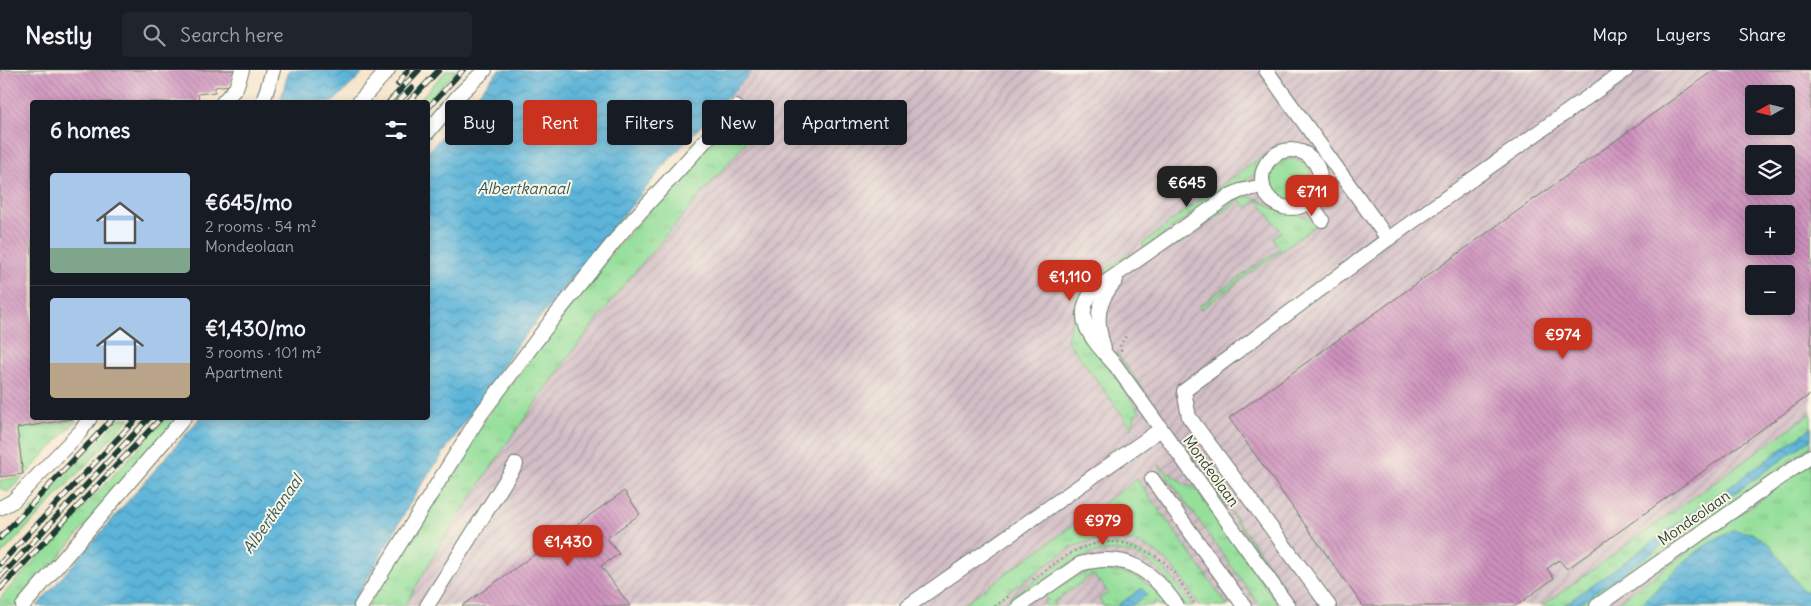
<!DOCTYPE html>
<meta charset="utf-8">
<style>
:root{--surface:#171b24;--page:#20242c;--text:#f1f3f6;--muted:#9ea1a6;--line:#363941;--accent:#c8321e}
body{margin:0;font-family:Delius,sans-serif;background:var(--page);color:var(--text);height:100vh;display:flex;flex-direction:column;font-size:19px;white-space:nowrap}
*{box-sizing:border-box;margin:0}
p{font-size:16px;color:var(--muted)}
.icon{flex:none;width:28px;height:28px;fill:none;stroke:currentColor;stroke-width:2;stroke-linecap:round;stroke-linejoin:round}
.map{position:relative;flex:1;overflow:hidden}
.sheet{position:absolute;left:30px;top:30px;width:400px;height:320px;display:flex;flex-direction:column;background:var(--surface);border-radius:5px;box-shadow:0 2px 8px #0003}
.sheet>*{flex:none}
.top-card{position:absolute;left:445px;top:30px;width:475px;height:45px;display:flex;gap:10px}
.needle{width:32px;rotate:262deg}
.tools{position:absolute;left:1745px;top:15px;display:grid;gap:10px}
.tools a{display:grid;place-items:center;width:50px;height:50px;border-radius:5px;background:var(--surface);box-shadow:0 2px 8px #0003;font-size:25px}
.price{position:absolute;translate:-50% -42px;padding:0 11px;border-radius:10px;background:var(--accent);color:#fff;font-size:16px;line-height:32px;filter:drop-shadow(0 1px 2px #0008)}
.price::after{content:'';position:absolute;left:50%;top:30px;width:15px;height:11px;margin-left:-8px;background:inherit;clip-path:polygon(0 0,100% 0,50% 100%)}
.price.active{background:#222;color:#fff}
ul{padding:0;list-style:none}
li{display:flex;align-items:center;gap:15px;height:125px;padding:0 20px}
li+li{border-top:1px solid var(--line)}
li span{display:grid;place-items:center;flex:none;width:140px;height:100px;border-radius:5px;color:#555}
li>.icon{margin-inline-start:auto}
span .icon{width:60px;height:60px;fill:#fffc;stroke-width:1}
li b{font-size:21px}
h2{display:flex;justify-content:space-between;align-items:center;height:60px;padding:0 20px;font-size:21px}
.tag{padding:0 18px;border-radius:5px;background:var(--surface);box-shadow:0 2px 8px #0003;font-size:18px;line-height:45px}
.tag.active{background:var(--accent);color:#fff}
header{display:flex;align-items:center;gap:30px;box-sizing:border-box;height:70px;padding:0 25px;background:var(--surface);border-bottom:1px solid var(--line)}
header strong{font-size:24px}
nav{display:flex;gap:28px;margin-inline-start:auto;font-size:18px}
.search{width:350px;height:45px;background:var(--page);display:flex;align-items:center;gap:12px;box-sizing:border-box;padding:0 18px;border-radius:5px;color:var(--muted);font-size:19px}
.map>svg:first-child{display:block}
.industrial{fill:url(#industrial-furrows);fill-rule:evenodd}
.grass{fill:url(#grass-tufts);stroke:#5a8e68}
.water{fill:url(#water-waves);stroke:#3d7886}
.building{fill:url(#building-back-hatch);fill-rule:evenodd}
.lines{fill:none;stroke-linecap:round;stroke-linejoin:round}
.minor-casing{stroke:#6b786a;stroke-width:16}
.path{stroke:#6b786a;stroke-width:2.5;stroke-dasharray:1 4;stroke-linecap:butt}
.minor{stroke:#fff;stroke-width:14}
.rail-casing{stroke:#1f3d34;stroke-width:5.5}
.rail{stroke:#fcf5e5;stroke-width:4;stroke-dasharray:11;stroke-linecap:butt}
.labels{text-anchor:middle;stroke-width:4;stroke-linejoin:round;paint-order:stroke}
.street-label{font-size:15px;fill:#1f3d34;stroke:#fcf5e5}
.water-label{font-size:16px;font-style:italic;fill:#2e5b5d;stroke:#fcf5e5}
</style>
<header>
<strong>Nestly</strong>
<div class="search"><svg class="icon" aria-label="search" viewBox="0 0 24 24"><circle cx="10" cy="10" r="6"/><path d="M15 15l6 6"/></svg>Search here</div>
<nav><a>Map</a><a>Layers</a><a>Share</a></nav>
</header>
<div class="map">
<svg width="1811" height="536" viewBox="0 0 1811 536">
<defs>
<pattern id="industrial-furrows" width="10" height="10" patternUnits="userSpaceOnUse" patternTransform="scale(1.25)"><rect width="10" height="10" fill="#d2bdc6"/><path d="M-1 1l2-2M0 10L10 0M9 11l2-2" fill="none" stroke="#aa9ba2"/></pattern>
<pattern id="grass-tufts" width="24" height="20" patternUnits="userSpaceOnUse" patternTransform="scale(1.25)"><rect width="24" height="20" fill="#95df9b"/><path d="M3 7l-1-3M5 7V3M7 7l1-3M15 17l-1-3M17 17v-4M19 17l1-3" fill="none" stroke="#80c086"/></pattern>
<pattern id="water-waves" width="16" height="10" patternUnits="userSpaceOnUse" patternTransform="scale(1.25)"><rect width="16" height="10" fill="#5bb4d9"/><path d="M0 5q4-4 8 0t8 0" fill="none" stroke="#4b94b1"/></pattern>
<pattern id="building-back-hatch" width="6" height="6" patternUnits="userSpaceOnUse" patternTransform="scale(1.25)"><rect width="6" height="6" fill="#ce90bd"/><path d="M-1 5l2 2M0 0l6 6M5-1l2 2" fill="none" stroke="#a7779a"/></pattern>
</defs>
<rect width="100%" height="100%" fill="#fcf5e5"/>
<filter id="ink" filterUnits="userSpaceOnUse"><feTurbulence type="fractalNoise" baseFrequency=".02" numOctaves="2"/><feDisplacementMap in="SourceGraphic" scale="10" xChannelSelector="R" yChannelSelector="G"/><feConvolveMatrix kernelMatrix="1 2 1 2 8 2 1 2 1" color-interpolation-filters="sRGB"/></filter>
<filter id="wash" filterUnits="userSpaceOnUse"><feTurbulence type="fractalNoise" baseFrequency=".0096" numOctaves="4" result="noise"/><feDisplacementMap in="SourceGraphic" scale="20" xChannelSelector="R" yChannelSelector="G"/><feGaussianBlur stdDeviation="1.12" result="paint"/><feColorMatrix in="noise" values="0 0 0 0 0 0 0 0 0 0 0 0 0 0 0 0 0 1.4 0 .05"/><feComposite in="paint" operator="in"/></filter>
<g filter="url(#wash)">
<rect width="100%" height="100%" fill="#f7e5cd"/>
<path class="industrial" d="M753 0H1811V536H405L441 473 508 372 573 281 627 211 760 56 727 28ZM1754 24H1786V56H1754ZM1754 84H1786V116H1754ZM1754 144H1786V176H1754ZM1754 204H1786V236H1754Z"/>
<g class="grass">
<polygon points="447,0 457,0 426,32 417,32"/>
<polygon points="739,39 760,56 627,211 573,281 508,372 441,473 405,536 368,536 463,379 599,198"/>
<path d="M1266 84C1255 106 1253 109 1229 117L1145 178 1142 174 1189 138Z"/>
<circle cx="1292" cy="109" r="20"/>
<path d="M1243 127C1264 127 1263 135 1280 141 1293 146 1307 142 1316 155L1201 239 1199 236 1280 179 1273 168 1281 162 1257 129 1247 138 1240 130 1178 175 1176 172 1233 131Z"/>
<polygon points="1129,182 1132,187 1096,213 1094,209"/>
<polygon points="1085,217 1087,220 1089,270 1140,342 1135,345 1132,358 1067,270 1079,221"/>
<polygon points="1117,283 1173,361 1172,362 1116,284"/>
<polygon points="1811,343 1811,376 1587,536 1542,536"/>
<polygon points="120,348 130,348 0,486 0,474"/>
<polygon points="166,348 178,348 17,536 0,536 0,528"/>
<polygon points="77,350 25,405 19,359"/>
<polygon points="1175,363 1228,438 1227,439 1174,364"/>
<polygon points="1811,393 1811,536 1612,536"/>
<polygon points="1158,394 1185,415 1194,417 1279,536 1260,536"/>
<polygon points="23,407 8,422 0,418 0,410"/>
<path d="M1137 409 1228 536H1200C1191 523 1182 507 1171 495 1142 466 1107 463 1070 478L989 536H961Z"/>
<polygon points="1230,440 1284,516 1283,518 1229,441"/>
<path d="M1117 475C1160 486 1168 502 1193 536H1185C1176 523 1167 507 1155 497 1102 454 1052 506 1010 536H1001V534L1078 481 1091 478Z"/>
<path d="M1095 501C1129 500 1148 508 1168 536H1160L1157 531 1150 536H1103L1099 529 1108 523 1100 511 1098 512 1093 504 1054 532 1056 536H1045L1043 534 1048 530 1045 526C1062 515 1076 504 1095 501Z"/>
</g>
<g class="water">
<polygon points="289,0 366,0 333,32 280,32"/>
<polygon points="499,0 753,0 669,90 519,273 416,423 352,536 37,536 200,348 428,348 428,82"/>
<polygon points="1811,358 1811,369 1577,536 1563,536"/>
<path d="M1732 460 1752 463 1770 475 1803 521H1811V536H1640C1669 506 1693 479 1732 460Z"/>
<polygon points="1142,518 1147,525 1131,536 1117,536"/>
</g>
<g id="blocks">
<g class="building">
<polygon points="0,0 235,0 230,15 215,17 215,22 198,24 199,32 32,32 32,348 73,349 17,358 23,404 0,407"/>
<path d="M1714 0H1811V324L1567 499 1559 490 1547 499 1554 508 1516 536H1363L1229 348ZM1754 24H1786V56H1754ZM1754 84H1786V116H1754ZM1754 144H1786V176H1754ZM1754 204H1786V236H1754Z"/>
<polygon points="624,421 640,444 607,468 619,484 601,496 630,536 462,536"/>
</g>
</g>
</g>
<g filter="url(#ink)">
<use href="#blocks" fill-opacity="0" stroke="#6b786a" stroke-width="1"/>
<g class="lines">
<g class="minor-casing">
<g id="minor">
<polyline points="1266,0 1388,169"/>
<polyline points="223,32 236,18 242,0"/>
<polyline points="263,32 273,0"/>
<polyline points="359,32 388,0"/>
<polyline points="428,62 459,25 485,0"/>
<circle cx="1291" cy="109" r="29"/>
<path d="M1263 116 1240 121 1229 126 1093 221C1069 250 1097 274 1116 296L1288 536"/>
<polyline points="1310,132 1322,150"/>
<path d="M1104 278C1095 250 1096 233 1116 210"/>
<polyline points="1152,409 1244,536"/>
<polyline points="0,438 13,431 80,362 90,348"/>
<polyline points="23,536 184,348"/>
<polyline points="361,536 481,344 551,251 621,163 736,37"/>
<polyline points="427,536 516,394"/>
<polyline points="908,536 1161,359"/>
<path d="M1019 536 1080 494C1126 481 1152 500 1177 536"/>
<polyline points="1329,536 1189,347 1184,321 1388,169 1626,0"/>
<polyline points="1597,536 1811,386"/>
</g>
</g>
<g class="path">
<polyline points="1121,281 1120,275 1126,266"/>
<path d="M1033 509C1068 484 1096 459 1141 479 1149 483 1161 488 1167 495 1178 507 1187 523 1196 536"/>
<polyline points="995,536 1010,525"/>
</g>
<use href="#minor" class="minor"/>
<g class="rail-casing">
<g id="rail">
<polyline points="398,14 408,0"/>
<polyline points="389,32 419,0"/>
<polyline points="398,32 412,18"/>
<polyline points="409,32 439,0"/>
<polyline points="428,38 463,0"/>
<polyline points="0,468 113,348"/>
<polyline points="0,494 137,348"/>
<polyline points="0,507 149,348"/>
<polyline points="0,519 161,348"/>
</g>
</g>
<use href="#rail" class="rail"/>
</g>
</g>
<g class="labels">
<g class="street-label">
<text transform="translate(1211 401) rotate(54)" y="5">Mondeolaan</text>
<text transform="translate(1694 448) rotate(-35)" y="5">Mondeolaan</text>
</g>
<g class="water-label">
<text x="523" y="124">Albertkanaal</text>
<text transform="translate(272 444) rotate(-55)" y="6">Albertkanaal</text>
</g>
</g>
</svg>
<div class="tools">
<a><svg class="needle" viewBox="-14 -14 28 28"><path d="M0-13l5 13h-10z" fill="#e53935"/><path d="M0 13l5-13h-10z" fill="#9ea1a6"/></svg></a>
<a><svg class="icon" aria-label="layers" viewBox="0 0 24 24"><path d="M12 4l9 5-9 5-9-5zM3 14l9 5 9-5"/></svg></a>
<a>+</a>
<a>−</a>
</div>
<b class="price active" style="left:1187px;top:138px">€645</b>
<b class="price" style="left:1312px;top:147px">€711</b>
<b class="price" style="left:1070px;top:232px">€1,110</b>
<b class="price" style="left:1563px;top:290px">€974</b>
<b class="price" style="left:1103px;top:476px">€979</b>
<b class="price" style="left:568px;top:497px">€1,430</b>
<div class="top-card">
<a class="tag">Buy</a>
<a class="tag active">Rent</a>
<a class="tag">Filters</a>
<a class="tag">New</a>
<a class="tag">Apartment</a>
</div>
<section class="sheet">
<h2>6 homes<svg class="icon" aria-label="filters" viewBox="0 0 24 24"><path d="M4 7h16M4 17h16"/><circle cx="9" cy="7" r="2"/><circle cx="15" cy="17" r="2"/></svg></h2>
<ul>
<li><span style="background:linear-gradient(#a9c7e8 75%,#7fa58c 0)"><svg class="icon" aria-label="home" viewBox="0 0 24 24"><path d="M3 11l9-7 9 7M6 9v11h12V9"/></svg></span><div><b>€645/mo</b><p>2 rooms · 54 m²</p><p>Mondeolaan</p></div></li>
<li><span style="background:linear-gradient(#a9c7e8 65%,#b9a48a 0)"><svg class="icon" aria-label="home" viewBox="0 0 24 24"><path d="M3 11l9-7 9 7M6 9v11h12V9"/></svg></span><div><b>€1,430/mo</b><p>3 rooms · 101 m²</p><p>Apartment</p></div></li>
</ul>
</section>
</div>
